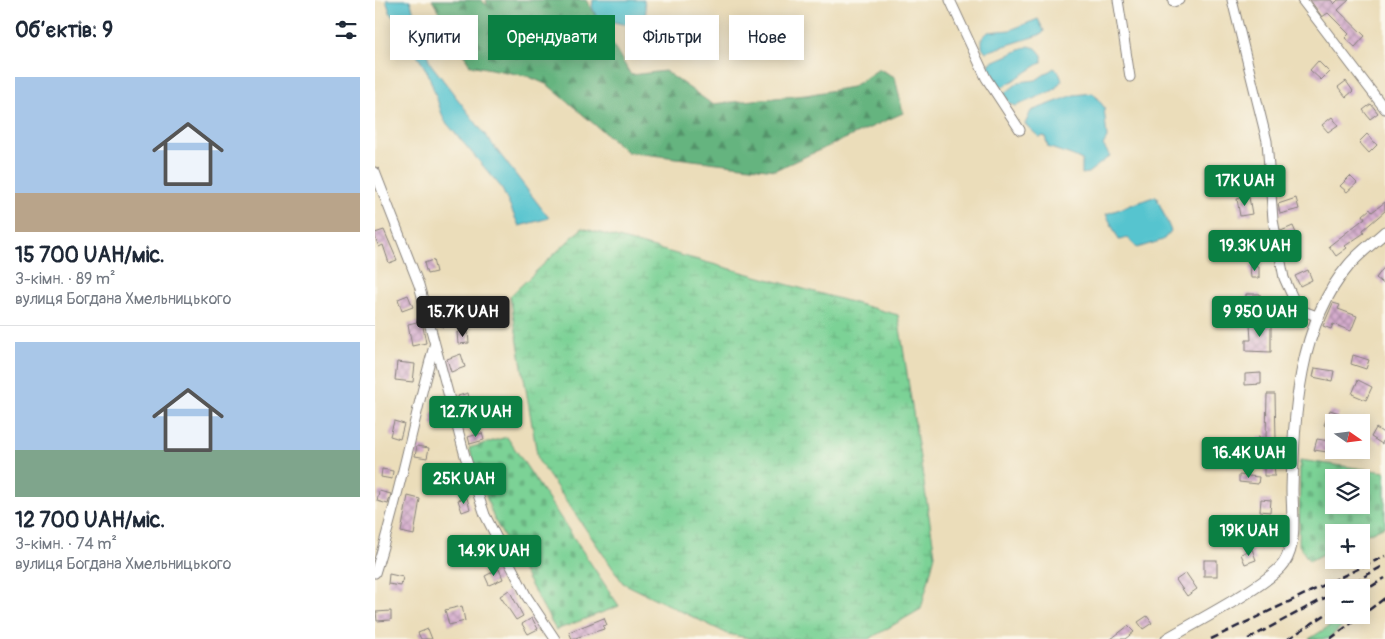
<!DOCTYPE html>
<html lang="uk">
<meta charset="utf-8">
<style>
:root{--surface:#fff;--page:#f6f6f7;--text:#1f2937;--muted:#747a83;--line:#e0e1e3;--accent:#0b8043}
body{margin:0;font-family:Pangolin,sans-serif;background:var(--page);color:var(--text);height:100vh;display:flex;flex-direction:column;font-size:19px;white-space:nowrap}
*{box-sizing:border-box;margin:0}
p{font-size:16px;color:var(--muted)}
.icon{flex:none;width:28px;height:28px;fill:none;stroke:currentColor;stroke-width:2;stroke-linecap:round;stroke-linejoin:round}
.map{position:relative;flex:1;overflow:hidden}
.sheet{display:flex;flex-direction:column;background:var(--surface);width:375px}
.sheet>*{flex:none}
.hud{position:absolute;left:15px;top:15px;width:475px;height:45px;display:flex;gap:10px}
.needle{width:32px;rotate:104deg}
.tools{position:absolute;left:950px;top:414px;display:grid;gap:10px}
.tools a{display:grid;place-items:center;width:45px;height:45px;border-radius:0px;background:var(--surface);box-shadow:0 2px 12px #0003;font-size:25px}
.price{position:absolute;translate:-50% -42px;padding:0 11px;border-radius:5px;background:var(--accent);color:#fff;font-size:16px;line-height:32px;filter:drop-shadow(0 1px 2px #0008)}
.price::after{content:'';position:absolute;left:50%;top:30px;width:15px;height:11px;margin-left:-8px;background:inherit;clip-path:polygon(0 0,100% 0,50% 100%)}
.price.on{background:#222;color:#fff}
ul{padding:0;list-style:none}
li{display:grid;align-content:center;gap:10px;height:265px;padding:0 15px}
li+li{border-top:1px solid var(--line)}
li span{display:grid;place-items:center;height:155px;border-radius:0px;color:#555}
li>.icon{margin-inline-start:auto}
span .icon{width:90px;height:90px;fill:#fffc;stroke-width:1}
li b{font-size:21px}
h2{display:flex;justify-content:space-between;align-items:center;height:60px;padding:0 15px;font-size:21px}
.pill{padding:0 18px;border-radius:0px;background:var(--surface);box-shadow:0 2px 12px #0003;font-size:18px;line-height:45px}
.pill.on{background:var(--accent);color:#fff}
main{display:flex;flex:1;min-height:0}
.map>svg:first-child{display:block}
.grass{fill:url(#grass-tufts);stroke:#4f7a68}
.forest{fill:url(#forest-firs);stroke:#446b5d}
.wetland{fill:url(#wetland-marsh);stroke:#4f7a68}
.cemetery{fill:url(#cemetery-stones);stroke:#4f7a68;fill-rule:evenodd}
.water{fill:#57c4cf;stroke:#3c7385}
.building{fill:url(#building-cross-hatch)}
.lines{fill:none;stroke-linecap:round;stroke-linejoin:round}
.minor-casing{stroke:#86807a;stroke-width:11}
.tertiary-casing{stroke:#86807a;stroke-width:13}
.minor{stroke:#fff;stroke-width:9}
.tertiary{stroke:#fff;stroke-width:11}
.rail{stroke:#22223b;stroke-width:2.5;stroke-dasharray:8 4;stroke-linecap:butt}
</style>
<main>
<section class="sheet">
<h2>Об’єктів: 9<svg class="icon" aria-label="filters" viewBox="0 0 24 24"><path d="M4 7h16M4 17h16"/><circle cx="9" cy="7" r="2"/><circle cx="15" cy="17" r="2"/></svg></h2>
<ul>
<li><span style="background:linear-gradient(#a9c7e8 75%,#b9a48a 0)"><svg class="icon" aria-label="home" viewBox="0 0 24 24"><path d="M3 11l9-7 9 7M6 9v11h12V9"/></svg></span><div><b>15 700 UAH/міс.</b><p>3-кімн. · 89 m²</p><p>вулиця Богдана Хмельницького</p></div></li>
<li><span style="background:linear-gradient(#a9c7e8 70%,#7fa58c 0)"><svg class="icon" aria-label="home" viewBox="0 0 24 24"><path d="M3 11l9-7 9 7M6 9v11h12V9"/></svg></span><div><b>12 700 UAH/міс.</b><p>3-кімн. · 74 m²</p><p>вулиця Богдана Хмельницького</p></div></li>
</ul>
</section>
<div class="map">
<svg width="1010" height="639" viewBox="0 0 1010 639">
<defs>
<pattern id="grass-tufts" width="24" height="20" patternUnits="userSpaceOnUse" patternTransform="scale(1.25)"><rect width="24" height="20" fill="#7cd296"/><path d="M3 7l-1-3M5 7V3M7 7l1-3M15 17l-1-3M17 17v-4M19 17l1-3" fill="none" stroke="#6bb482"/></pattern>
<pattern id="forest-firs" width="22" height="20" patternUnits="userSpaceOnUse" patternTransform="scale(1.25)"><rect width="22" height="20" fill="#65b47f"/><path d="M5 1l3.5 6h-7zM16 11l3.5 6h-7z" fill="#539269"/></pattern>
<pattern id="wetland-marsh" width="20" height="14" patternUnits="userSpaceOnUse" patternTransform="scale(1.25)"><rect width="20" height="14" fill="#7cd296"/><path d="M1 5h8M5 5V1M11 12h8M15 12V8" fill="none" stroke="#6bb482"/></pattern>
<pattern id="cemetery-stones" width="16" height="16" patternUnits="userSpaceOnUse" patternTransform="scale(1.25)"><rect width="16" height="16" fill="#7cd296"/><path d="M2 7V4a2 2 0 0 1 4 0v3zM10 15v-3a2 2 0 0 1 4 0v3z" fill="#6bb482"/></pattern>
<pattern id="building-cross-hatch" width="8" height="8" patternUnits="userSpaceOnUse" patternTransform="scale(1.25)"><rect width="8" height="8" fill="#d4accc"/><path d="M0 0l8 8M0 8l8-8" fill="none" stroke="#ac8ca7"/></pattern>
</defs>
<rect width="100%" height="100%" fill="#fbf7ec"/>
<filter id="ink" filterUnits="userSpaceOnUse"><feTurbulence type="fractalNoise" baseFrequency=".02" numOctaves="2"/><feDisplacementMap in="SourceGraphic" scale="10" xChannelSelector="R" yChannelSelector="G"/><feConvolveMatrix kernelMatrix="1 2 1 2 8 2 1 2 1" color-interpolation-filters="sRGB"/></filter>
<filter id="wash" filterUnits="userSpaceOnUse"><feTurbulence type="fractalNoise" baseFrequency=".0096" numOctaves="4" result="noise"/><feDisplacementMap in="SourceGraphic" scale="20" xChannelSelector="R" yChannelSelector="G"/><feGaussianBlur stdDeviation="1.12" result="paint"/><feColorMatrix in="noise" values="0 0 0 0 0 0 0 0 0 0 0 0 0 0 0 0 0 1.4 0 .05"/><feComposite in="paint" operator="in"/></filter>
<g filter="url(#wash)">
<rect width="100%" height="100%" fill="#ebddba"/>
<polygon class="grass" points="972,615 979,615 953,639 934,639"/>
<polygon class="forest" points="57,0 106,0 113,6 111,0 211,0 256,75 290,71 337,104 431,95 477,87 504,69 520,77 528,113 400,170 252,152 173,85 152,76 95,65"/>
<polygon class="wetland" points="207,228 523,315 560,555 546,609 494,639 378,639 353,634 248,583 163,460 135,296"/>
<g class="cemetery">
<polygon points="132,437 244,606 181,630 119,519 94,448"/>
<path d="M925 460 1010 472V526L986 537V532H959V549L934 561 924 545ZM959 478H986V505H959Z"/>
</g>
<g class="water">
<polygon points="11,0 35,0 55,63 174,218 144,226 126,187 69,120 53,73 15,12"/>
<polygon points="218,0 269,0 271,12 265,24 247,24 222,18 217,7"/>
<polygon points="663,19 669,31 667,34 611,52 607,47 607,38 613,32 635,30"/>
<polygon points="654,46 661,48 667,55 667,62 628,87 623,84 614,67 615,63"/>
<polygon points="679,68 684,72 687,80 679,90 641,106 635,104 629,94 644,82 661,80"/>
<path d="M718 93 729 107 732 138 728 145 735 156 713 173 707 174V160C697 154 685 152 673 147L670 136 664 137 650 124 656 111 699 95Z"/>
<polygon points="781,196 796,231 788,240 762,248 753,238 744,240 731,214"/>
</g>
<g id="blocks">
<g class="building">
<polygon points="935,0 956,0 959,4 963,0 974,0 963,10 990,36 980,47 970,38 974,34 953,13 947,17"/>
<polygon points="943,61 954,72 946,80 935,70"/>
<polygon points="971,81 978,91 971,97 963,87"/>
<polygon points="996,104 1003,113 995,119 988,110"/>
<polygon points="957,117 963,125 953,132 947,125"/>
<polygon points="992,134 1002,145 994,153 984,142"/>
<polygon points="975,176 982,183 972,192 965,186"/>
<polygon points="874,197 877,214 865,216 862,199"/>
<polygon points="921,198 924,209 905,214 903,204"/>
<polygon points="1010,202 1010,211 988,230 989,233 970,246 972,248 961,256 954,246 990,218 988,215 995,209 997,212"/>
<polygon points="918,226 923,238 910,243 906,231"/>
<polygon points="9,230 22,260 14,263 8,245 4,247 0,237 0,233"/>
<polygon points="853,233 866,234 866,242 853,242"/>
<polygon points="869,247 877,248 876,259 868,258"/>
<polygon points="58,260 61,272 52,274 49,263"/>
<polygon points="884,266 884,278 876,278 875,267"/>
<polygon points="1010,266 1010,285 1001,278"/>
<polygon points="933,270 937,280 925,286 920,276"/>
<polygon points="871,294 885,294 886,307 871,308"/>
<polygon points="33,295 38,307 27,311 23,299"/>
<polygon points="958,303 965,305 963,309 982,316 976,331 958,324 956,329 948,326"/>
<polygon points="72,305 76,325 67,327 63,307"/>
<polygon points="47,321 51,343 37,346 33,324"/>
<polygon points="896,323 896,352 871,351 871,340 876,340 875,325"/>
<polygon points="93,331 94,343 83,344 82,332"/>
<polygon points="86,354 90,367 76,372 72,359"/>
<polygon points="978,355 994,360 991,369 976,364"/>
<polygon points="22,362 40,364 38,382 20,380"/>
<polygon points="940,368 959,371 957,381 938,377"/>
<polygon points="886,373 886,384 870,385 870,374"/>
<polygon points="983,380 997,387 991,400 977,394"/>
<polygon points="93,393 96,406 86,408 83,396"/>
<polygon points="892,394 900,394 901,439 905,440 904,449 882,446 883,437 891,438"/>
<polygon points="955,410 964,413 958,429 949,425"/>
<polygon points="69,413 71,424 57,426 56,414"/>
<polygon points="19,421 29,424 25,439 15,436"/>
<polygon points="1001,428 1010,434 1007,444 996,437"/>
<polygon points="107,433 109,440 95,444 93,437"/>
<polygon points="942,439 954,441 952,452 939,450"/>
<polygon points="42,446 54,448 52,458 40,456"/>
<polygon points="889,463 899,463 900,476 889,476"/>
<polygon points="85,467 89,478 81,482 76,471"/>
<polygon points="7,469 18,471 17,479 6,477"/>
<polygon points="864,475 884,477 883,484 864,482"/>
<polygon points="4,491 16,494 13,504 2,501"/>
<polygon points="33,496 45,499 39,535 26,532"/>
<polygon points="92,498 95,509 87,512 83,500"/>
<polygon points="886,499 896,500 895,512 885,511"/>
<polygon points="116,544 121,554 113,558 108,547"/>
<polygon points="877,549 881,560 870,564 866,554"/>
<rect x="829" y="560" width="13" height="16"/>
<polygon points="124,569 128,579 114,585 110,576"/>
<polygon points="811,573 822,589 812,596 801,580"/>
<polygon points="14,574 28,577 26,586 13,584"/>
<polygon points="134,590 148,616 141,620 125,596"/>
<polygon points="87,606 90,621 74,625 70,610"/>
<polygon points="16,611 16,620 2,621 1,612"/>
<polygon points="772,616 777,623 768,629 763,622"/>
<polygon points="157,618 163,629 153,634 147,624"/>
<polygon points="229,618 232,625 228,626 229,629 197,639 194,632"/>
<polygon points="753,626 759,632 750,639 736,639"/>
<polygon points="53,629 57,639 46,639 43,633"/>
</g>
</g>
</g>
<g filter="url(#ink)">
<use href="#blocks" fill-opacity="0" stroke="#86807a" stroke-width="1"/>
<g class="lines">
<g class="minor-casing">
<g id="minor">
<polyline points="575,0 611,78 645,130"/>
<polyline points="743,0 755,77"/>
<polyline points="857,0 892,141 898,220 909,278 923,309 944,317"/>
<polyline points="927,0 1010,109"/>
<polyline points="798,2 804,0"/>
<polyline points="0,172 44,285 90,456 110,515 152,597 180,639"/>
<path d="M0 573C24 499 38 421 59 346"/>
</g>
</g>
<g class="tertiary-casing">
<path id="tertiary" d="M792 639C817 624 895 584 909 563 922 544 917 511 917 489 919 414 923 325 974 265 984 253 998 243 1010 232"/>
</g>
<use href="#minor" class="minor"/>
<use href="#tertiary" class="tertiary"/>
<g class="rail">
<polyline points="968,588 1010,565"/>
<polyline points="986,593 1010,578"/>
<polyline points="836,639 1010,556"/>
<polyline points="873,639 959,593"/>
<polyline points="913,639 959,609"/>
<polyline points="955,639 1010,598"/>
</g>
</g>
</g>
</svg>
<div class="tools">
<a><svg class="needle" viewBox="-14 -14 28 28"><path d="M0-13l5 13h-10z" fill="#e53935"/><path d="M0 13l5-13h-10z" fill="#747a83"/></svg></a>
<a><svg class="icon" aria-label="layers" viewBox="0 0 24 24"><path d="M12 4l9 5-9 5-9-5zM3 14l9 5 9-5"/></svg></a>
<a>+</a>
<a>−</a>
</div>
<b class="price" style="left:870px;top:207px">17K UAH</b>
<b class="price" style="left:880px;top:272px">19.3K UAH</b>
<b class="price on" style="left:88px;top:338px">15.7K UAH</b>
<b class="price" style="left:885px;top:338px">9 950 UAH</b>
<b class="price" style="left:101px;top:438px">12.7K UAH</b>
<b class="price" style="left:874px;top:479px">16.4K UAH</b>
<b class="price" style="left:89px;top:505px">25K UAH</b>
<b class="price" style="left:874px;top:557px">19K UAH</b>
<b class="price" style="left:119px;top:577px">14.9K UAH</b>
<div class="hud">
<a class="pill">Купити</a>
<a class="pill on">Орендувати</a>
<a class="pill">Фільтри</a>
<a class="pill">Нове</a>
</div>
</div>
</main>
